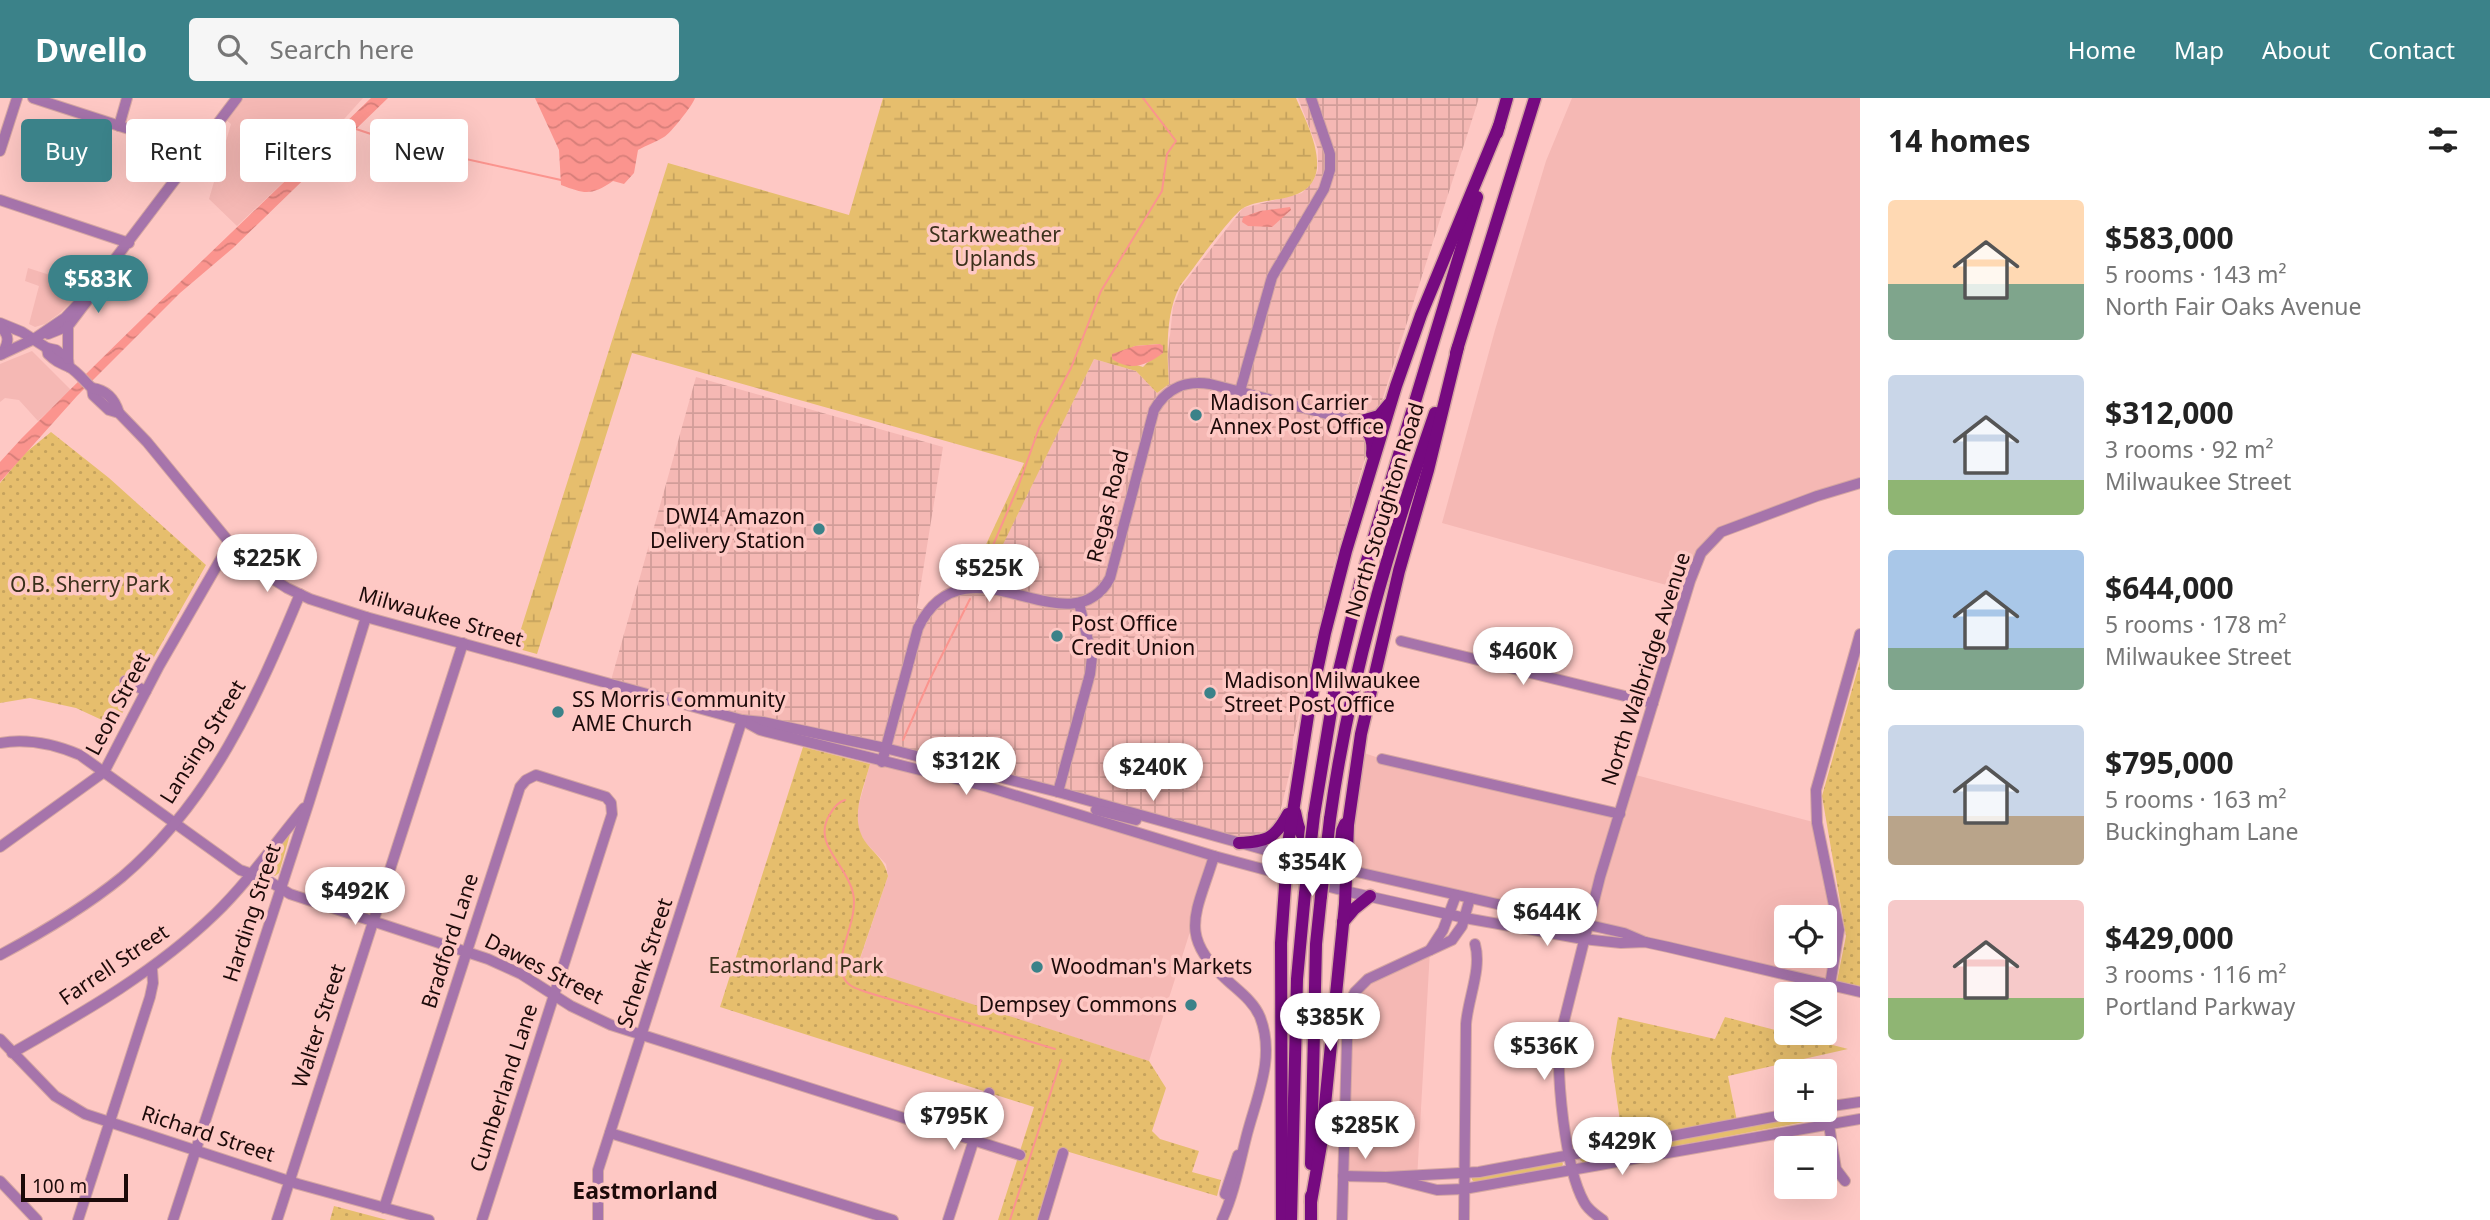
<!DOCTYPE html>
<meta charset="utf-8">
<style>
:root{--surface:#fff;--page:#f6f6f6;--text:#222;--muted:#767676;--accent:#3b8289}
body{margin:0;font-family:"Noto Sans",sans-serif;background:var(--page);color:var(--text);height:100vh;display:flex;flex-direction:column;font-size:26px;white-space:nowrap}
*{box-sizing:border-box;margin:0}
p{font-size:23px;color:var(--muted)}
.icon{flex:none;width:38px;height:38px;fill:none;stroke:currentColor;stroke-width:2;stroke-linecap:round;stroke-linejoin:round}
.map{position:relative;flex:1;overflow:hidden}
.drawer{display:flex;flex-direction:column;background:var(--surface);width:630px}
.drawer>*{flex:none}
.guide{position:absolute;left:21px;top:21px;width:665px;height:63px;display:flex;gap:14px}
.controls{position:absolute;left:1774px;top:807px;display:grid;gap:14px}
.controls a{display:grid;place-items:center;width:63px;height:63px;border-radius:7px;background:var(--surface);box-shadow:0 7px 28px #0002;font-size:35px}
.scale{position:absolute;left:21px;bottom:18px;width:107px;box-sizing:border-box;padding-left:7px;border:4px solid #1c0a09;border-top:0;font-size:19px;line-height:24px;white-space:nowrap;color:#1c0a09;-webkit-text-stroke:5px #fec8c4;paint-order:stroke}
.price{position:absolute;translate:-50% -60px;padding:0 16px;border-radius:24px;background:#fff;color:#222;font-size:23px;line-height:46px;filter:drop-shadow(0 2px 4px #0008)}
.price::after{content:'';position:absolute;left:50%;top:42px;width:21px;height:16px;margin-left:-10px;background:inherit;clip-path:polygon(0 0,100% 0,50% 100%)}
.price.selected{background:var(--accent);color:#fff}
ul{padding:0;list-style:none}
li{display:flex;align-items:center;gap:21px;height:175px;padding:0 28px}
li span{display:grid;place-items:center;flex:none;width:196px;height:140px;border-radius:7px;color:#555}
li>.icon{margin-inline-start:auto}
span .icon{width:84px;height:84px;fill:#fffc;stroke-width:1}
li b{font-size:30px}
h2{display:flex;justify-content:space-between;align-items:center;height:84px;padding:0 28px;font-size:30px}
.tag{padding:0 24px;border-radius:7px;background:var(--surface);box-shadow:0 7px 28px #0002;font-size:24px;line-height:63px}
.tag.selected{background:var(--accent);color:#fff}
header{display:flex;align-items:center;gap:42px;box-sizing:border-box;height:98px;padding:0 35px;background:var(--accent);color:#fff}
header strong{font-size:33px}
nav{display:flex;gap:38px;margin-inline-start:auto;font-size:24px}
.search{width:490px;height:63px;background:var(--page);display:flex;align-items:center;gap:18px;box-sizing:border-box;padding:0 24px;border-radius:7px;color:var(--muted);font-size:26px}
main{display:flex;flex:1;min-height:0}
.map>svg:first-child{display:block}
.built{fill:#f5b8b4;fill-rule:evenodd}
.industrial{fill:url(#industrial-grid)}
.green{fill:#e6be6d}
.wetland{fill:url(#wetland-marsh);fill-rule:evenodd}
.park{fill:url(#park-dots)}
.water{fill:url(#water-waves)}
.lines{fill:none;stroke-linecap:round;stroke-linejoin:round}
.stream{stroke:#fb948e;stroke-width:2}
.minor-casing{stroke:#d5a6a2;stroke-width:12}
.major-casing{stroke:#d5a6a2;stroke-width:15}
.minor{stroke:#a674ab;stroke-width:10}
.major{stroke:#760a80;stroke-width:12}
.major-bridge-casing{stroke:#d5a6a2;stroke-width:15;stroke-linecap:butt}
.major-bridge{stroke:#760a80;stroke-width:12}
.poi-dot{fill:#3b8289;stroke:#fec8c4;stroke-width:2.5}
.labels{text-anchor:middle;stroke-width:7;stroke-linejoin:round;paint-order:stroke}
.park-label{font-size:21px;fill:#3b301b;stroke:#fec8c4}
.poi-label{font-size:21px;fill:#1c0a09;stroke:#fec8c4;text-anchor:start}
.street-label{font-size:21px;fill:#1c0a09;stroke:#fec8c4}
.neighbourhood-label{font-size:23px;font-weight:bold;fill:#1c0a09;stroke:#fec8c4}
</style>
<header>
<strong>Dwello</strong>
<div class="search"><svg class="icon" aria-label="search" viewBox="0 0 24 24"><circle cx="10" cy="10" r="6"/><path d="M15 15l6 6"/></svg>Search here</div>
<nav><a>Home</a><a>Map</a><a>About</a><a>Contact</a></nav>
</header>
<main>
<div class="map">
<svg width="1860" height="1122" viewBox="0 0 1860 1122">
<defs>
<pattern id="industrial-grid" width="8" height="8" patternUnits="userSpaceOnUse" patternTransform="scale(1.75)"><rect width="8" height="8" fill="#f5b8b4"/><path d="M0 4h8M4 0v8" fill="none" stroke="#d19d99"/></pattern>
<pattern id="wetland-marsh" width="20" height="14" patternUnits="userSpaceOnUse" patternTransform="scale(1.75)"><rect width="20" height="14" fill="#e6be6d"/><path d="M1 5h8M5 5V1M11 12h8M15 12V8" fill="none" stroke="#c5a25d"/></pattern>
<pattern id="park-dots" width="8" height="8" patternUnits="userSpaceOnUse" patternTransform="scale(1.75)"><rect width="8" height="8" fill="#e6be6d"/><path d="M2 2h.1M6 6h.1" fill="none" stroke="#c5a25d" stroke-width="1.8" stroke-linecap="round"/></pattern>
<pattern id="water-waves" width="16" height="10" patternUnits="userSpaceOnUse" patternTransform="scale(1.75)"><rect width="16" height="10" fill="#fb948e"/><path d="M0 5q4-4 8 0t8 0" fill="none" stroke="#d77e79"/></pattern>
</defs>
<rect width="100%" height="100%" fill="#fec8c4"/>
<g class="built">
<polygon points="237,0 363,0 309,60 237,128 209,101 231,26 224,20"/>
<polygon points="1572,0 1860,0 1860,385 1721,434 1701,455 1688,493 1442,425 1495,232 1546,63"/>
<polygon points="28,170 87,189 60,215 45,226 35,229 29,226 39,188 25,183"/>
<polygon points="32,253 71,292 38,323 19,302 5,300 0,304 0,266"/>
<path d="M1358 653 1382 661 1619 715 1632 676 1817 725 1838 828 1830 887 1345 771ZM1787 819H1825V858H1787Z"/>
<polygon points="882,664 1214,758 1149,963 857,870 888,778 886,766 865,744 857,730 857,713 870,666"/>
<polygon points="1430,852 1417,1081 1343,1078 1348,908 1362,885"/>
</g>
<polygon class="industrial" points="1298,0 1479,0 1379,312 1334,467 1293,641 1292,665 1276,731 1246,738 1215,738 610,586 696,279 943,349 917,510 927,513 975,489 1009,432 1094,261 1136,273 1157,295 1169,286 1168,256 1173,209 1181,189 1243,110 1302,95 1313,83 1318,72 1318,52"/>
<g class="green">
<polygon points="291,733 279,775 275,778 263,773 262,770"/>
<polygon points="1813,1015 1816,1017 1815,1022 1584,1065 1580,1062 1580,1060"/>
<polygon points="1561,1062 1563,1066 1561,1070 1476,1085 1472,1082 1472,1079"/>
</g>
<path class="wetland" d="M883 0H1296C1308 28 1339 84 1292 98 1277 103 1259 102 1245 109 1232 115 1191 174 1180 188 1165 216 1167 255 1169 286L1157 295 1136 273 1094 261 985 483H969L1024 365 632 255 537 556 515 550 668 65 849 117ZM1160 246 1163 255 1151 261 1143 269 1112 259 1135 248Z"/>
<g class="park">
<polygon points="51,334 109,380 206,467 115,628 76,610 30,600 0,605 0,385 24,356"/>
<polygon points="1860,563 1860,888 1837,883 1846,838 1822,698"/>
<path d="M803 649 870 666C863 693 848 722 867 746 876 757 885 763 888 778L857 869 1149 963 1166 990 1152 1033 1160 1041 1199 1053 1192 1074 1221 1082 1217 1098 1059 1051 1037 1122H998L1034 1009 720 909Z"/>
<polygon points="1618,919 1715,941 1725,919 1848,951 1728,978 1737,1023 1623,1044 1611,960"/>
<polygon points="334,1108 387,1122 330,1122"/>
</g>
<g class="water">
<path d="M371 0H388L233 150 180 195 77 298 0 384V364L21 341C135 225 254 114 371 0Z"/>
<path d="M535 0H695C693 7 670 36 664 39 656 44 647 47 638 52L634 75 624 86 613 83C591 98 585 96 561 87L559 52Z"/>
<polygon points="1290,109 1291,112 1272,129 1248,128 1242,124 1243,119 1260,113"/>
<path d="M1160 246 1163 248V255C1147 267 1131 274 1112 261V256L1135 248Z"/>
</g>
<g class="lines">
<g class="stream">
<polyline points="356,31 404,47"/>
<polyline points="416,50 561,82"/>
<polyline points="982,473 1018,389 1039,330 1071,270 1101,193 1162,93 1167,56 1176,43 1143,0"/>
<polyline points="903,642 929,583 970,501"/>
<path d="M845 702C838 704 834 709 830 716 811 746 847 766 853 795 859 821 836 854 842 875 845 887 854 890 866 894L1055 951"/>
<polyline points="1010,1122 1061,962"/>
</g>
<g class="minor-casing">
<g id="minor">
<polyline points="33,0 197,53"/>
<polyline points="119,28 127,0"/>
<polyline points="0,53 17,0"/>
<polyline points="0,102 129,145"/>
<polyline points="0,225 22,234 47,250 56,252 68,261 69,269"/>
<path d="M0 228C10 238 9 244 2 256"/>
<polyline points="48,236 68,228 90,199"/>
<path d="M47 250 48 256C55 263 60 265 69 269 77 273 85 284 92 290L93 297 109 312 119 315 147 344 230 445 262 474 287 490 310 501 366 519 742 622 763 624 885 650 1058 694 1287 758 1624 835 1645 844"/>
<polyline points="0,257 34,241 65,220 93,190 237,0"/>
<polyline points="68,261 68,228"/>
<path d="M92 290C107 292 115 302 119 315"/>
<polyline points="1240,293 1272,179 1324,91 1330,72 1330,56 1311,0"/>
<polyline points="1401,543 1653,605"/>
<polyline points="125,583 146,593"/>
<polyline points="742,622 760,632 988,689 1214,758 1345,793 1465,820 1583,841 1621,845 1645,844 1668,849 1860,894"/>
<path d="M0 645C28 640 54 646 80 657L240 772 264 780 290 796 488 861 521 876 571 908 611 927 1020 1057"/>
<polyline points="1382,661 1620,716"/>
<path d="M882 664 918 530C965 432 1069 555 1110 480L1154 312C1167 290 1185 282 1210 286L1358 324"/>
<polyline points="1058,694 1090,576 1092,559 1079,505"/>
<polyline points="1096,712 1136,722"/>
<polyline points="0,749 104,674 159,568 230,445"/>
<path d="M1214 758C1196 817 1177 837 1228 883 1240 894 1254 904 1260 919 1276 960 1256 1000 1246 1040 1239 1068 1234 1096 1222 1122"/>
<polyline points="1430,852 1443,832 1456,797"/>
<path d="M0 857C43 834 84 810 122 779 211 703 256 602 300 496"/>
<polyline points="1830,887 1839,832 1817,725 1816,692 1860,536"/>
<polyline points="0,941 55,998 85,1016 298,1086 429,1122"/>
<path d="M12 955C84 914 155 874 215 816 248 784 275 745 304 710"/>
<polyline points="1826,1008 1836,1071 1845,1083"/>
<polyline points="1825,1009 1860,1004"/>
<polyline points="610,1035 893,1122"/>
<polyline points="1343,1078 1386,1079 1479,1074 1810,1012"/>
<polyline points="1386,1079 1437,1092 1464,1091 1860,1021"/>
<polyline points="0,1083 37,1122"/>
<polyline points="1225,1096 1238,1057"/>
<polyline points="384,1110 520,689 526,682 536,677 606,699 611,705 612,716 482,1122"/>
<polyline points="78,1122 150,899 153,885 152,871"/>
<polyline points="173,1122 309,704 366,519"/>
<polyline points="277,1122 463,545"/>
<polyline points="598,1122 598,1072 742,622"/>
<polyline points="948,1122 989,995"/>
<polyline points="1043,1122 1063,1055"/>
<polyline points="1342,1122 1348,908 1355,894 1368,881 1452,842 1462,828 1470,800"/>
<path d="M1464 1122 1466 926C1468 900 1482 871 1475 846"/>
<path d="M1603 1122C1596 1117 1588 1112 1584 1104 1565 1070 1556 978 1560 939L1600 779 1690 483 1701 455 1721 434 1817 398 1860 385"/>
</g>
</g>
<g class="major-casing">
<g id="major">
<polyline points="1497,35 1507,0"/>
<polyline points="1456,255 1535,0"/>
<path d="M1358 324C1369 334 1374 340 1372 356"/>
<polyline points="1358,324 1379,318 1389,306"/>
<path d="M1295 714C1297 722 1298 734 1305 740 1321 754 1339 743 1345 726"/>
<polyline points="1314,717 1335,589 1361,482 1477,99"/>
<path d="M1330 721C1349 581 1389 447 1435 315"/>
<path d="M1239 745C1267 743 1274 742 1288 716"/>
<polyline points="1343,824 1354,811 1370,798"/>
<polyline points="1311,1066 1316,846 1321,798"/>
<polyline points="1311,1104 1321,1047 1345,806 1348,727 1361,636 1399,473 1428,372 1458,249"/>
<polyline points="1282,1122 1281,845 1288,746 1309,611 1325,535 1346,453 1396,288 1421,217 1499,28"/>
<polyline points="1291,1122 1297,881 1305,795"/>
<polyline points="1311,1122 1311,1098"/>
</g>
</g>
<use href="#minor" class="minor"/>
<use href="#major" class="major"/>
<g class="major-bridge-casing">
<g id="major-bridge">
<polyline points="1305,795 1314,717"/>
<polyline points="1321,798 1330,721"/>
</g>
</g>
<use href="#major-bridge" class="major-bridge"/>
</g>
<g class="poi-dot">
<circle cx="1196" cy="317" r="7"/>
<circle cx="819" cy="431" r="7"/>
<circle cx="1057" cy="538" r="7"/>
<circle cx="1210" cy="595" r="7"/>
<circle cx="558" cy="614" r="7"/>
<circle cx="1037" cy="869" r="7"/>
<circle cx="1191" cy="907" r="7"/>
</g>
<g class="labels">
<g class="park-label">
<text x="995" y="144">Starkweather<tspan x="995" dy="24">Uplands</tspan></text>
<text x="90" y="494">O.B. Sherry Park</text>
<text x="796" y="875">Eastmorland Park</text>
</g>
<g class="poi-label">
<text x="1210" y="312">Madison Carrier<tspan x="1210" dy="24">Annex Post Office</tspan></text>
<text x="805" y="426" text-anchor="end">DWI4 Amazon<tspan x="805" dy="24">Delivery Station</tspan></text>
<text x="1071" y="533">Post Office<tspan x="1071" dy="24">Credit Union</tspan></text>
<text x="1224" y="590">Madison Milwaukee<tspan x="1224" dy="24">Street Post Office</tspan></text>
<text x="572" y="609">SS Morris Community<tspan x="572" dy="24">AME Church</tspan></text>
<text x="1051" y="876">Woodman's Markets</text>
<text x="1177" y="914" text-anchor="end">Dempsey Commons</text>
</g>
<g class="street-label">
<text transform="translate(1108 408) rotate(-76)" y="7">Regas Road</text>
<text transform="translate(1385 412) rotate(-73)" y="7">North Stoughton Road</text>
<text transform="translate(441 519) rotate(16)" y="7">Milwaukee Street</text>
<text transform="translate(1646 571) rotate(-72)" y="7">North Walbridge Avenue</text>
<text transform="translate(118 606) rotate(-62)" y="7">Leon Street</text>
<text transform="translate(203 644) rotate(-58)" y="7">Lansing Street</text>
<text transform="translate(252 815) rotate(-72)" y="7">Harding Street</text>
<text transform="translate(450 843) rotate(-72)" y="7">Bradford Lane</text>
<text transform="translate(645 865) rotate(-72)" y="7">Schenk Street</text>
<text transform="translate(114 867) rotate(-34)" y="7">Farrell Street</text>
<text transform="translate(544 871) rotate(27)" y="7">Dawes Street</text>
<text transform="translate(319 928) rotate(-72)" y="7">Walter Street</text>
<text transform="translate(504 990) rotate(-72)" y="7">Cumberland Lane</text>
<text transform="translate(208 1036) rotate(18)" y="7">Richard Street</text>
</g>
<g class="neighbourhood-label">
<text x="645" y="1101">Eastmorland</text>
</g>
</g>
</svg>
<div class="controls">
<a><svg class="icon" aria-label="locate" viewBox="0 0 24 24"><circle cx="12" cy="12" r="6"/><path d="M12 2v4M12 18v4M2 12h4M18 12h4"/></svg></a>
<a><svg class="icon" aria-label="layers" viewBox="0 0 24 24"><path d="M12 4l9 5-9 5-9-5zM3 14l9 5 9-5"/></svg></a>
<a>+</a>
<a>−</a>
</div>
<div class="scale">100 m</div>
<b class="price selected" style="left:98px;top:217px">$583K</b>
<b class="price" style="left:267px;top:496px">$225K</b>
<b class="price" style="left:989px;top:506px">$525K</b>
<b class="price" style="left:1523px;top:589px">$460K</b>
<b class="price" style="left:966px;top:699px">$312K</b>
<b class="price" style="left:1153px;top:705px">$240K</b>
<b class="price" style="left:1312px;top:800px">$354K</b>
<b class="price" style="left:355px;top:829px">$492K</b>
<b class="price" style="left:1547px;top:850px">$644K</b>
<b class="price" style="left:1330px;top:955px">$385K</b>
<b class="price" style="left:1544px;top:984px">$536K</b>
<b class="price" style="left:954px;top:1054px">$795K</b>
<b class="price" style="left:1365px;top:1063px">$285K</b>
<b class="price" style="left:1622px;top:1079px">$429K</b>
<div class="guide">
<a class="tag selected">Buy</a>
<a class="tag">Rent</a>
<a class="tag">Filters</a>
<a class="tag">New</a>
</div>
</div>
<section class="drawer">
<h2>14 homes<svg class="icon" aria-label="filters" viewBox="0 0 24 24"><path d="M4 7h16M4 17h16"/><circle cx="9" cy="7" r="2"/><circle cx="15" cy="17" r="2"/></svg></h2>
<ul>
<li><span style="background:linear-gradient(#ffd9b3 60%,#7fa58c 0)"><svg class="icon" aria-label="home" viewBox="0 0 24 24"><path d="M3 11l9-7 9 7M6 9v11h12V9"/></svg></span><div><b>$583,000</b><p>5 rooms · 143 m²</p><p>North Fair Oaks Avenue</p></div></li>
<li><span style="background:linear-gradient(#c9d6e8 75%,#8fb573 0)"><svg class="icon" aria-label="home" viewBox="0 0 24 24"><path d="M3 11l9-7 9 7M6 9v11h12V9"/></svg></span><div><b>$312,000</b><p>3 rooms · 92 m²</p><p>Milwaukee Street</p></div></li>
<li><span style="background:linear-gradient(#a9c7e8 70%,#7fa58c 0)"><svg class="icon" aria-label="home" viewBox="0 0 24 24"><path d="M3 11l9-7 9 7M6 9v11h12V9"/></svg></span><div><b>$644,000</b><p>5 rooms · 178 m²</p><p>Milwaukee Street</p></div></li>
<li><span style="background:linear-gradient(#c9d6e8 65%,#b9a48a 0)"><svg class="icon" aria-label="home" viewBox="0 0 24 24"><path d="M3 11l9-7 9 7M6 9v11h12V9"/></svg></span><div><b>$795,000</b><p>5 rooms · 163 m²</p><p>Buckingham Lane</p></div></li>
<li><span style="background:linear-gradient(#f6c9c9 70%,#8fb573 0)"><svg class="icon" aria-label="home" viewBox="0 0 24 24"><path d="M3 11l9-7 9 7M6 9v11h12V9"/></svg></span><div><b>$429,000</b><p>3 rooms · 116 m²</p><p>Portland Parkway</p></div></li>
</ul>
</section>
</main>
